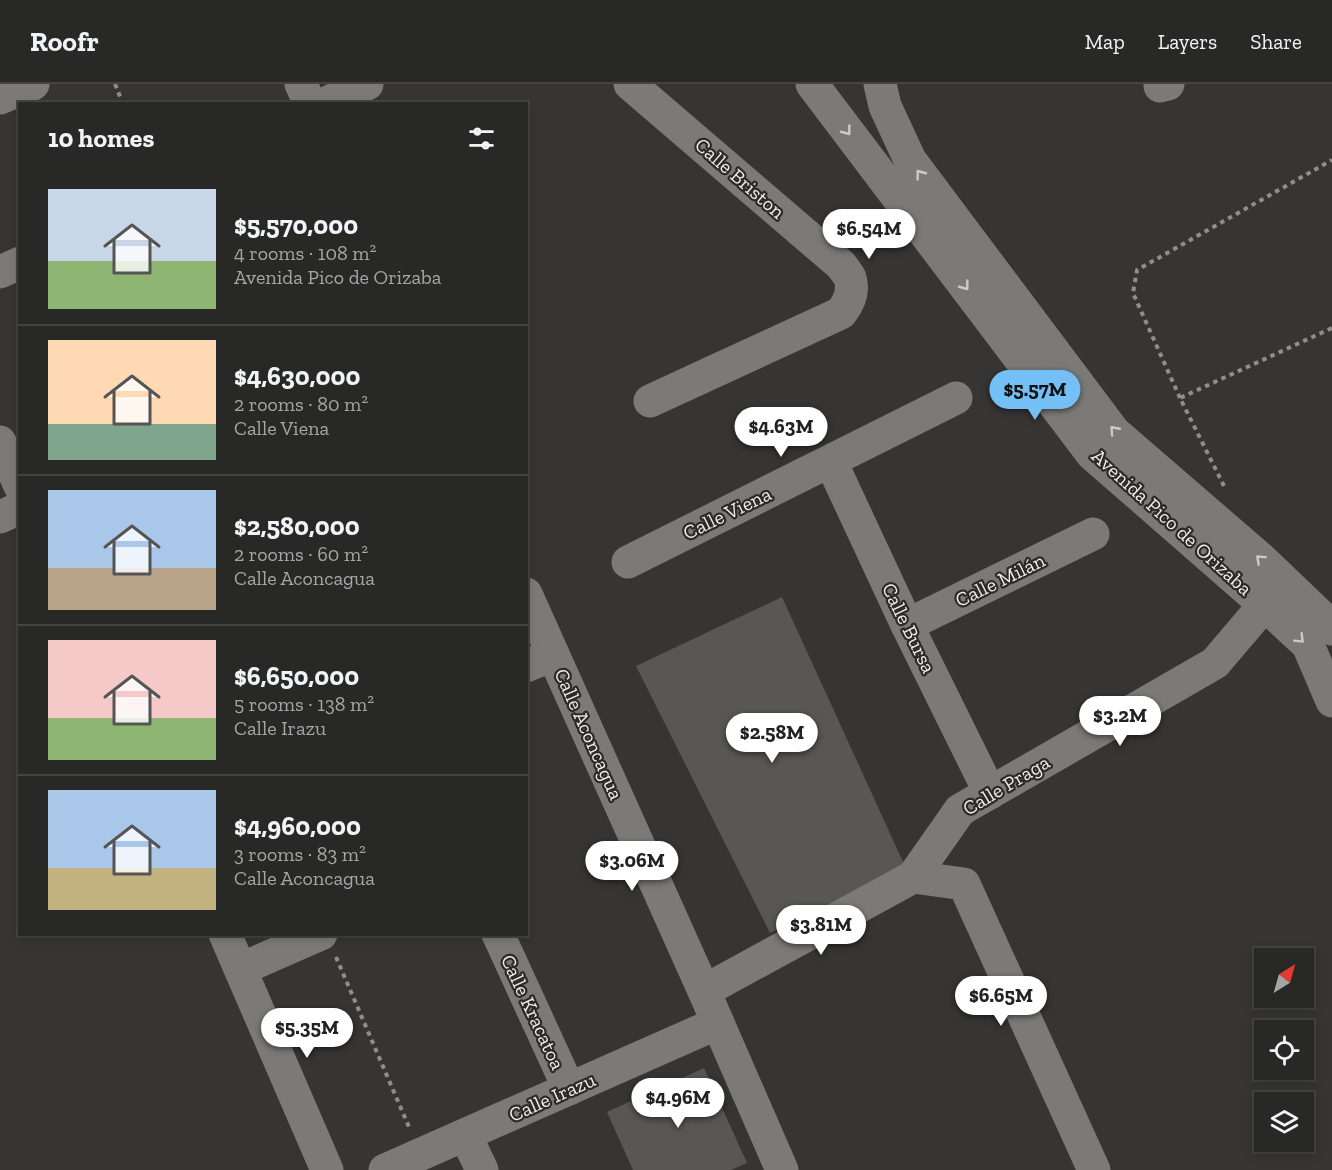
<!DOCTYPE html>
<meta charset="utf-8">
<style>
:root{--surface:#282826;--page:#343432;--text:#f1f3f6;--muted:#a5a6a7;--line:#444443;--accent:#74c0f6}
body{margin:0;font-family:"Zilla Slab",serif;background:var(--page);color:var(--text);height:100vh;display:flex;flex-direction:column;font-size:22px;white-space:nowrap}
*{box-sizing:border-box;margin:0}
p{font-size:20px;color:var(--muted)}
.icon{flex:none;width:33px;height:33px;fill:none;stroke:currentColor;stroke-width:2;stroke-linecap:round;stroke-linejoin:round}
.map{position:relative;flex:1;overflow:hidden}
.sheet{position:absolute;left:18px;top:18px;width:510px;height:834px;display:flex;flex-direction:column;background:var(--surface);border-radius:0px;box-shadow:0 3px 9px #0003,0 0 0 2px var(--line)}
.sheet>*{flex:none}
.needle{width:39px;rotate:37deg}
.buttons{position:absolute;left:1254px;top:864px;display:grid;gap:12px}
.buttons a{display:grid;place-items:center;width:60px;height:60px;border-radius:0px;background:var(--surface);box-shadow:0 3px 9px #0003,0 0 0 2px var(--line);font-size:30px}
.price{position:absolute;translate:-50% -51px;padding:0 14px;border-radius:21px;background:#fff;color:#222;font-size:20px;line-height:39px;filter:drop-shadow(0 2px 3px #0008)}
.price::after{content:'';position:absolute;left:50%;top:36px;width:18px;height:14px;margin-left:-9px;background:inherit;clip-path:polygon(0 0,100% 0,50% 100%)}
.price.selected{background:var(--accent);color:#111}
ul{padding:0;list-style:none}
li{display:flex;align-items:center;gap:18px;height:150px;padding:0 30px}
li+li{border-top:2px solid var(--line)}
li span{display:grid;place-items:center;flex:none;width:168px;height:120px;border-radius:0px;color:#555}
li>.icon{margin-inline-start:auto}
span .icon{width:72px;height:72px;fill:#fffc;stroke-width:1}
li b{font-size:26px}
h2{display:flex;justify-content:space-between;align-items:center;height:72px;padding:0 30px;font-size:26px}
header{display:flex;align-items:center;gap:36px;box-sizing:border-box;height:84px;padding:0 30px;background:var(--surface);border-bottom:2px solid var(--line)}
header strong{font-size:28px}
nav{display:flex;gap:33px;margin-inline-start:auto;font-size:21px}
.map>svg:first-child{display:block}
.building{fill:#585754}
.lines{fill:none;stroke-linecap:round;stroke-linejoin:round}
.path{stroke:#8e8e8c;stroke-width:4;stroke-dasharray:4.5 4.5;stroke-linecap:butt}
.minor{stroke:#7b7a77;stroke-width:33}
.oneway{stroke:#cbcac8}
.labels{text-anchor:middle;stroke-width:4.5;stroke-linejoin:round;paint-order:stroke}
.street-label{font-size:20px;fill:#ededeb;stroke:#2c2b29}
</style>
<header>
<strong>Roofr</strong>
<nav><a>Map</a><a>Layers</a><a>Share</a></nav>
</header>
<div class="map">
<svg width="1332" height="1086" viewBox="0 0 1332 1086">
<rect width="100%" height="100%" fill="#363533"/>
<g class="building">
<polygon points="782,513 904,780 840,817 770,849 636,582"/>
<polygon points="704,984 747,1079 731,1086 633,1086 607,1028"/>
</g>
<g class="lines">
<g class="path">
<polyline points="115,0 123,20"/>
<polyline points="1180,314 1133,209 1137,186 1332,76"/>
<polyline points="1224,402 1180,314 1332,244"/>
<polyline points="336,873 409,1043"/>
</g>
<g class="minor">
<polyline points="301,0 310,20"/>
<path d="M630 0 841 181C844 185 848 190 850 194 854 207 849 219 841 229L650 317"/>
<polyline points="812,0 1092,370 1265,521 1308,561 1332,617"/>
<polyline points="880,0 885,22 910,76 1114,348 1261,475 1330,541 1332,545"/>
<polyline points="1160,0 1160,2 1168,0"/>
<polyline points="0,14 33,0"/>
<polyline points="324,20 367,0"/>
<polyline points="0,188 20,179"/>
<polyline points="0,358 20,402"/>
<polyline points="831,378 907,541 990,709"/>
<polyline points="0,433 20,424"/>
<polyline points="628,478 956,314"/>
<polyline points="526,510 704,907 782,1086"/>
<polyline points="907,541 1093,450"/>
<polyline points="526,582 553,571"/>
<polyline points="913,793 964,800 1094,1086"/>
<polyline points="225,850 327,1086"/>
<polyline points="498,850 569,1005"/>
<polyline points="241,885 321,850"/>
<polyline points="704,907 913,793 960,726 1215,579 1284,498"/>
<polyline points="466,1052 482,1086"/>
<polyline points="385,1086 718,939"/>
</g>
</g>
<defs><path id="oneway-chevron" d="M-2-3.5L2.5 0L-2 3.5" fill="none" stroke-width="1.6" stroke-linecap="round" stroke-linejoin="round" transform="scale(1.5)"/></defs>
<g class="oneway">
<use href="#oneway-chevron" transform="translate(847 47) rotate(53)"/>
<use href="#oneway-chevron" transform="translate(920 90) rotate(-127)"/>
<use href="#oneway-chevron" transform="translate(965 202) rotate(53)"/>
<use href="#oneway-chevron" transform="translate(1114 346) rotate(-132)"/>
<use href="#oneway-chevron" transform="translate(1260 475) rotate(-138)"/>
<use href="#oneway-chevron" transform="translate(1300 555) rotate(45)"/>
</g>
<g class="labels">
<g class="street-label">
<text transform="translate(740 94) rotate(41)" y="7">Calle Briston</text>
<text transform="translate(727 429) rotate(-26)" y="7">Calle Viena</text>
<text transform="translate(1172 438) rotate(42)" y="7">Avenida Pico de Orizaba</text>
<text transform="translate(1000 496) rotate(-26)" y="7">Calle Milán</text>
<text transform="translate(909 544) rotate(64)" y="7">Calle Bursa</text>
<text transform="translate(589 650) rotate(66)" y="7">Calle Aconcagua</text>
<text transform="translate(1006 701) rotate(-31)" y="7">Calle Praga</text>
<text transform="translate(533 928) rotate(65)" y="7">Calle Kracatoa</text>
<text transform="translate(552 1013) rotate(-24)" y="7">Calle Irazu</text>
</g>
</g>
</svg>
<div class="buttons">
<a><svg class="needle" viewBox="-14 -14 28 28"><path d="M0-13l5 13h-10z" fill="#e53935"/><path d="M0 13l5-13h-10z" fill="#a5a6a7"/></svg></a>
<a><svg class="icon" aria-label="locate" viewBox="0 0 24 24"><circle cx="12" cy="12" r="6"/><path d="M12 2v4M12 18v4M2 12h4M18 12h4"/></svg></a>
<a><svg class="icon" aria-label="layers" viewBox="0 0 24 24"><path d="M12 4l9 5-9 5-9-5zM3 14l9 5 9-5"/></svg></a>
</div>
<b class="price" style="left:869px;top:176px">$6.54M</b>
<b class="price selected" style="left:1035px;top:337px">$5.57M</b>
<b class="price" style="left:781px;top:374px">$4.63M</b>
<b class="price" style="left:1120px;top:663px">$3.2M</b>
<b class="price" style="left:772px;top:680px">$2.58M</b>
<b class="price" style="left:632px;top:808px">$3.06M</b>
<b class="price" style="left:821px;top:872px">$3.81M</b>
<b class="price" style="left:1001px;top:943px">$6.65M</b>
<b class="price" style="left:307px;top:975px">$5.35M</b>
<b class="price" style="left:678px;top:1045px">$4.96M</b>
<section class="sheet">
<h2>10 homes<svg class="icon" aria-label="filters" viewBox="0 0 24 24"><path d="M4 7h16M4 17h16"/><circle cx="9" cy="7" r="2"/><circle cx="15" cy="17" r="2"/></svg></h2>
<ul>
<li><span style="background:linear-gradient(#c9d6e8 60%,#8fb573 0)"><svg class="icon" aria-label="home" viewBox="0 0 24 24"><path d="M3 11l9-7 9 7M6 9v11h12V9"/></svg></span><div><b>$5,570,000</b><p>4 rooms · 108 m²</p><p>Avenida Pico de Orizaba</p></div></li>
<li><span style="background:linear-gradient(#ffd9b3 70%,#7fa58c 0)"><svg class="icon" aria-label="home" viewBox="0 0 24 24"><path d="M3 11l9-7 9 7M6 9v11h12V9"/></svg></span><div><b>$4,630,000</b><p>2 rooms · 80 m²</p><p>Calle Viena</p></div></li>
<li><span style="background:linear-gradient(#a9c7e8 65%,#b9a48a 0)"><svg class="icon" aria-label="home" viewBox="0 0 24 24"><path d="M3 11l9-7 9 7M6 9v11h12V9"/></svg></span><div><b>$2,580,000</b><p>2 rooms · 60 m²</p><p>Calle Aconcagua</p></div></li>
<li><span style="background:linear-gradient(#f6c9c9 65%,#8fb573 0)"><svg class="icon" aria-label="home" viewBox="0 0 24 24"><path d="M3 11l9-7 9 7M6 9v11h12V9"/></svg></span><div><b>$6,650,000</b><p>5 rooms · 138 m²</p><p>Calle Irazu</p></div></li>
<li><span style="background:linear-gradient(#a9c7e8 65%,#c2b280 0)"><svg class="icon" aria-label="home" viewBox="0 0 24 24"><path d="M3 11l9-7 9 7M6 9v11h12V9"/></svg></span><div><b>$4,960,000</b><p>3 rooms · 83 m²</p><p>Calle Aconcagua</p></div></li>
</ul>
</section>
</div>
